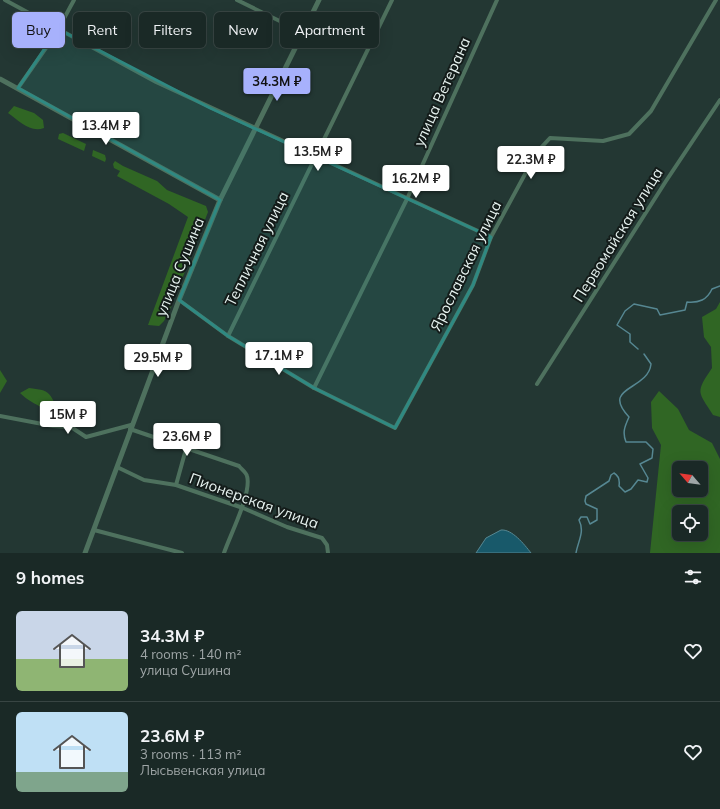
<!DOCTYPE html>
<meta charset="utf-8">
<style>
:root{--surface:#1a2926;--page:#273532;--text:#f1f3f6;--muted:#9fa6a7;--line:#384543;--accent:#a7b1fc}
body{margin:0;font-family:Mulish,sans-serif;background:var(--page);color:var(--text);height:100vh;display:flex;flex-direction:column;font-size:15px;white-space:nowrap}
*{box-sizing:border-box;margin:0}
p{font-size:13px;color:var(--muted)}
.icon{flex:none;width:22px;height:22px;fill:none;stroke:currentColor;stroke-width:2;stroke-linecap:round;stroke-linejoin:round}
.map{position:relative;height:553px;overflow:hidden}
.panel{display:flex;flex-direction:column;background:var(--surface);flex:1}
.panel>*{flex:none}
.banner{position:absolute;left:12px;top:12px;width:400px;height:36px;display:flex;gap:8px}
.needle{width:26px;rotate:298deg}
.controls{position:absolute;left:672px;top:461px;display:grid;gap:8px}
.controls a{display:grid;place-items:center;width:36px;height:36px;border-radius:6px;background:var(--surface);box-shadow:0 4px 16px #0002,0 0 0 1px var(--line);font-size:20px}
.price{position:absolute;translate:-50% -34px;padding:0 9px;border-radius:4px;background:#fff;color:#222;font-size:13px;line-height:26px;filter:drop-shadow(0 1px 2px #0008)}
.price::after{content:'';position:absolute;left:50%;top:24px;width:12px;height:9px;margin-left:-6px;background:inherit;clip-path:polygon(0 0,100% 0,50% 100%)}
.price.selected{background:var(--accent);color:#111}
ul{padding:0;list-style:none}
li{display:flex;align-items:center;gap:12px;height:100px;padding:0 16px}
li+li{border-top:1px solid var(--line)}
li span{display:grid;place-items:center;flex:none;width:112px;height:80px;border-radius:6px;color:#555}
li>.icon{margin-inline-start:auto}
span .icon{width:48px;height:48px;fill:#fffc;stroke-width:1}
li b{font-size:17px}
h2{display:flex;justify-content:space-between;align-items:center;height:48px;padding:0 16px;font-size:17px}
.tag{padding:0 14px;border-radius:6px;background:var(--surface);box-shadow:0 4px 16px #0002,0 0 0 1px var(--line);font-size:14px;line-height:36px}
.tag.selected{background:var(--accent);color:#111}
.map>svg:first-child{display:block}
.forest{fill:#306624;fill-rule:evenodd}
.water{fill:#18596a;stroke:#568792}
.lines{fill:none;stroke-linecap:round;stroke-linejoin:round}
.stream{stroke:#568792;stroke-width:1.5}
.minor{stroke:#4e715e;stroke-width:4}
.tertiary{stroke:#4e715e;stroke-width:5}
.marked{fill:#2f8982;fill-opacity:0.2;stroke:#2f8982;stroke-width:3;stroke-linejoin:round}
.labels{text-anchor:middle;stroke-width:4;stroke-linejoin:round;paint-order:stroke}
.street-label{font-size:15px;fill:#e7f3f0;stroke:#141c1a}
</style>
<div class="map">
<svg width="720" height="553" viewBox="0 0 720 553">
<rect width="100%" height="100%" fill="#233733"/>
<g class="forest">
<path d="M14 106 34 113 43 120 44 128C30 133 19 121 8 113Z"/>
<polygon points="63,133 86,144 84,151 58,139 59,134"/>
<polygon points="93,150 105,155 106,159 105,162 92,156"/>
<polygon points="115,161 123,166 157,181 167,190 206,206 208,212 177,292 172,293 170,300 172,305 164,321 159,326 148,325 188,217 169,204 117,176 120,171 114,168 113,164"/>
<path d="M720 302V417L713 415C698 391 695 393 712 368L711 347 704 337 702 317 716 309Z"/>
<polygon points="0,370 7,381 0,393"/>
<path d="M29 388C34 389 38 389 42 390 54 393 57 410 58 420 50 419 46 410 39 406 32 402 26 399 20 393Z"/>
<path d="M659 391 678 409 689 430 712 443 720 459V553H650L661 445 652 428 651 402ZM679 468H701V490H679ZM679 512H701V534H679Z"/>
</g>
<path class="water" d="M501 530C512 529 524 544 531 553H476L486 538Z"/>
<g class="lines">
<g class="stream">
<path d="M638 349 630 342V334L617 325 625 311 634 304 657 309 660 315 685 310 687 302C699 303 707 300 712 289L720 286"/>
<path d="M576 553C578 541 585 532 579 520L581 517H587L590 524 597 520V509L586 504 585 501 586 496 609 481 611 475 614 473C619 476 620 480 619 486L625 492 631 489 638 480 647 482 648 478 640 464 652 458 653 449 646 442H626C622 432 625 426 629 417 600 386 648 391 651 364L644 354"/>
</g>
<g class="minor">
<polyline points="5,0 156,82 491,237"/>
<polyline points="237,0 302,32"/>
<polyline points="18,88 55,35 74,0"/>
<polyline points="179,300 228,336 314,388 395,428 473,285 491,237 537,152 550,138 603,141 629,134 651,111 716,0"/>
<polyline points="228,336 392,0"/>
<polyline points="537,384 666,181 720,100"/>
<polyline points="314,388 407,199 497,0"/>
<polyline points="0,416 53,426 71,427 86,437 131,425"/>
<path d="M130 429 239 466C241 469 246 472 247 476 252 493 230 535 224 553"/>
<polyline points="117,467 144,480 176,485 243,508 287,527 322,538 327,545 328,553"/>
<polyline points="176,485 186,449"/>
<polyline points="94,530 182,553"/>
</g>
<g class="tertiary">
<polyline points="0,79 220,200"/>
<polyline points="85,553 179,300 220,200 319,0"/>
</g>
</g>
<path class="marked" d="M58 29 210 108 491 237 473 285 395 428 314 388 228 336 179 300 220 200 18 88Z"/>
<g class="labels">
<g class="street-label">
<text transform="translate(442 92) rotate(-66)" y="5">улица Ветерана</text>
<text transform="translate(618 235) rotate(-58)" y="5">Первомайская улица</text>
<text transform="translate(257 249) rotate(-64)" y="5">Тепличная улица</text>
<text transform="translate(466 266) rotate(-64)" y="5">Ярославская улица</text>
<text transform="translate(180 267) rotate(-68)" y="5">улица Сушина</text>
<text transform="translate(254 501) rotate(20)" y="5">Пионерская улица</text>
</g>
</g>
</svg>
<div class="controls">
<a><svg class="needle" viewBox="-14 -14 28 28"><path d="M0-13l5 13h-10z" fill="#e53935"/><path d="M0 13l5-13h-10z" fill="#9fa6a7"/></svg></a>
<a><svg class="icon" aria-label="locate" viewBox="0 0 24 24"><circle cx="12" cy="12" r="6"/><path d="M12 2v4M12 18v4M2 12h4M18 12h4"/></svg></a>
</div>
<b class="price selected" style="left:277px;top:102px">34.3M ₽</b>
<b class="price" style="left:106px;top:146px">13.4M ₽</b>
<b class="price" style="left:318px;top:172px">13.5M ₽</b>
<b class="price" style="left:531px;top:180px">22.3M ₽</b>
<b class="price" style="left:416px;top:199px">16.2M ₽</b>
<b class="price" style="left:279px;top:376px">17.1M ₽</b>
<b class="price" style="left:158px;top:378px">29.5M ₽</b>
<b class="price" style="left:68px;top:435px">15M ₽</b>
<b class="price" style="left:187px;top:457px">23.6M ₽</b>
<div class="banner">
<a class="tag selected">Buy</a>
<a class="tag">Rent</a>
<a class="tag">Filters</a>
<a class="tag">New</a>
<a class="tag">Apartment</a>
</div>
</div>
<section class="panel">
<h2>9 homes<svg class="icon" aria-label="filters" viewBox="0 0 24 24"><path d="M4 7h16M4 17h16"/><circle cx="9" cy="7" r="2"/><circle cx="15" cy="17" r="2"/></svg></h2>
<ul>
<li><span style="background:linear-gradient(#c9d6e8 60%,#8fb573 0)"><svg class="icon" aria-label="home" viewBox="0 0 24 24"><path d="M3 11l9-7 9 7M6 9v11h12V9"/></svg></span><div><b>34.3M ₽</b><p>4 rooms · 140 m²</p><p>улица Сушина</p></div><svg class="icon" aria-label="heart" viewBox="0 0 24 24"><path d="M12 20l-8-8c-3-5 5-10 8-4 3-6 11-1 8 4z"/></svg></li>
<li><span style="background:linear-gradient(#bfe0f5 75%,#7fa58c 0)"><svg class="icon" aria-label="home" viewBox="0 0 24 24"><path d="M3 11l9-7 9 7M6 9v11h12V9"/></svg></span><div><b>23.6M ₽</b><p>3 rooms · 113 m²</p><p>Лысьвенская улица</p></div><svg class="icon" aria-label="heart" viewBox="0 0 24 24"><path d="M12 20l-8-8c-3-5 5-10 8-4 3-6 11-1 8 4z"/></svg></li>
</ul>
</section>
